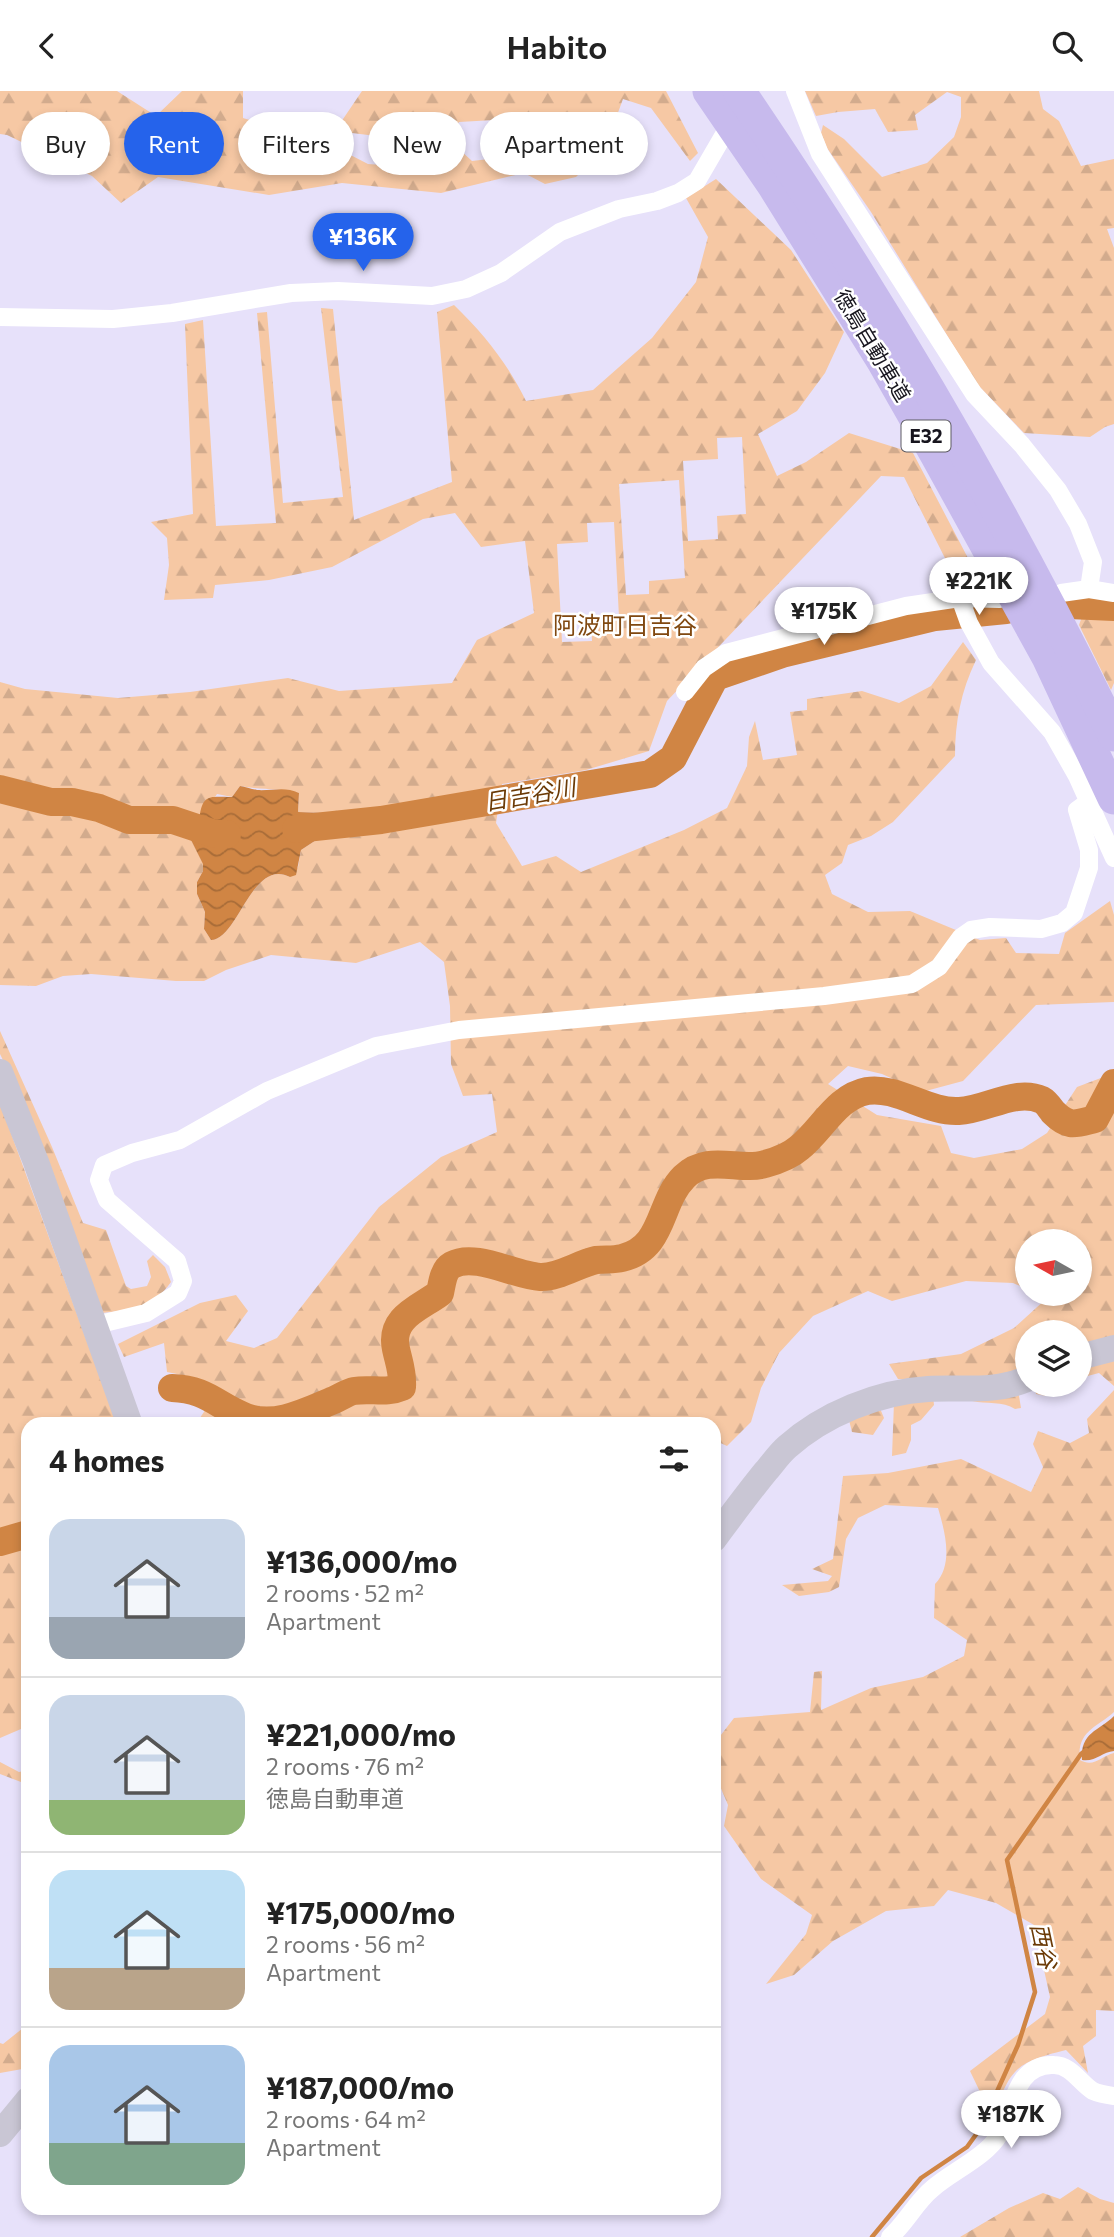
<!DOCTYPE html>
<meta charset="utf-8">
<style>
:root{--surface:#fff;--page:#f2f2f2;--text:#222;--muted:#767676;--line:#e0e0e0;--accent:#2563eb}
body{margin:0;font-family:Commissioner,"Noto Sans JP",sans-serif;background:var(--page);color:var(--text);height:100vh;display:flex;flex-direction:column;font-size:26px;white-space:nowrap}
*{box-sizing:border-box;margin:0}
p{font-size:23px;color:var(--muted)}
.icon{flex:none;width:38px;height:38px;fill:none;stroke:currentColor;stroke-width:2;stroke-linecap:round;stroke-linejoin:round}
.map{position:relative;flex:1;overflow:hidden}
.drawer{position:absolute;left:21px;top:1326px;width:700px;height:798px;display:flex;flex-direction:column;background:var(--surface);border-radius:21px;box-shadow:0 4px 10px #0003}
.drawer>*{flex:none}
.guide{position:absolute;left:21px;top:21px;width:700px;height:63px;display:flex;gap:14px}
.needle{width:46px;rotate:279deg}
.fabs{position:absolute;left:1015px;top:1138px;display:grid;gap:14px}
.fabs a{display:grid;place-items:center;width:77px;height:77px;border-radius:50%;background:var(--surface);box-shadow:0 4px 10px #0003;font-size:35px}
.price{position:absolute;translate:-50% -60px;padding:0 16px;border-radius:24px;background:#fff;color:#222;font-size:23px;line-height:46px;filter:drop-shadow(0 2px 4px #0008)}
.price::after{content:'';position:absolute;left:50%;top:42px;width:21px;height:16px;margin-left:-10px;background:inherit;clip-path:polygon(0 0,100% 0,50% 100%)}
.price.active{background:var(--accent);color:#fff}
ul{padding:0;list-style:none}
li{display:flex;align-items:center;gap:21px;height:175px;padding:0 28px}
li+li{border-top:2px solid var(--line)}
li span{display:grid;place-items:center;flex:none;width:196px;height:140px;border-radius:21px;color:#555}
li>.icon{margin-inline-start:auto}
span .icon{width:84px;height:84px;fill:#fffc;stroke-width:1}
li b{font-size:30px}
h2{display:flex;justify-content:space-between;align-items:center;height:84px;padding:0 28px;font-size:30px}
.chip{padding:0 24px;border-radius:32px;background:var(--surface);box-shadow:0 4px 10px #0003;font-size:24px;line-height:63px}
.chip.active{background:var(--accent);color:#fff}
header{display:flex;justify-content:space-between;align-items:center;height:91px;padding:0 28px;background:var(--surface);font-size:32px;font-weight:600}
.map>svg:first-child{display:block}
.forest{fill:url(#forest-firs);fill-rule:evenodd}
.water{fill:url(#water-waves)}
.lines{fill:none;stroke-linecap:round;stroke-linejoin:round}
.stream{stroke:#d08544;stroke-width:4.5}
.river{stroke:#d08544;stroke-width:28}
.street{stroke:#fff;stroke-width:18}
.secondary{stroke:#c9c6d4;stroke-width:26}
.highway{stroke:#c7baed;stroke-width:33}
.labels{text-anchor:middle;stroke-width:5;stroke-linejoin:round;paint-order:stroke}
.shield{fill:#fff;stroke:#5d5b62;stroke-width:2}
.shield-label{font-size:19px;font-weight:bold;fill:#17151e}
.street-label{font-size:21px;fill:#17151e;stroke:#fff}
.water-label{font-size:23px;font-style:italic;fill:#6b3a06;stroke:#fff}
.quarter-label{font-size:24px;fill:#804810;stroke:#fff}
</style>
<header><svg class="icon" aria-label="back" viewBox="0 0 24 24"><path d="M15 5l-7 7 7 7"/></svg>Habito<svg class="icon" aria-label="search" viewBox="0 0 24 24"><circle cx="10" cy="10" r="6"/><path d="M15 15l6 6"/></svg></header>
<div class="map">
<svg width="1114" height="2146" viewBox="0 0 1114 2146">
<defs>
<pattern id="forest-firs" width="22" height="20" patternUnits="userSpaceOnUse" patternTransform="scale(1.75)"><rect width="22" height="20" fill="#f6c8a4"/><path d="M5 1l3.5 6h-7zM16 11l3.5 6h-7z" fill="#d2ab8d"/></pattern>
<pattern id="water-waves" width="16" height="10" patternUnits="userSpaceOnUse" patternTransform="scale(1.75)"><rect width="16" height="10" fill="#d08544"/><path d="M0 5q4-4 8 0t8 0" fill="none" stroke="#a86c38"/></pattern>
</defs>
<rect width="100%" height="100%" fill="#e7e1fa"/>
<g class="forest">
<path d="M0 0H117L156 25 182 0H243V27L331 54 368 73 397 75 384 46 352 42 341 31 362 0H666L698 62 690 70 651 17 623 8 605 57 576 86 545 93 524 82 441 102 342 92 269 104 158 86 121 112 92 85 7 44 0 43ZM531 22 539 43 531 63 472 70 448 48 459 31 494 29Z"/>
<polygon points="805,0 1039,0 1043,18 1059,30 1081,75 1114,68 1114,137 1107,138 1114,157 1114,333 1105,336 1090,346 1024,342 977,293 871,121 827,57 821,42 823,34 844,48 882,86 927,72 954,46 961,26 961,6 947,1 915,24 918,39 888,41 875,18 838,21 816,25"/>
<path d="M716 88 791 159 844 241 825 282 797 320 758 343 777 385 806 371 849 342 913 362 981 492 951 479 904 386 881 385 667 610 649 660 586 679 502 693 496 732 522 775 556 765 581 781 684 739 727 717 747 675 749 646 755 630 763 669 797 664 790 621 807 619V608L862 600 899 612 931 595 963 551 976 569C961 600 955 631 955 665L893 731 871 745 848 754 842 772 825 784 832 803 868 821 910 820 980 849 1006 847 1016 862 1059 863 1065 842 1110 810 1114 824V911L1036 914 963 990 922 1001 882 983 848 975 828 993 877 1024 941 1035 951 1062 974 1067 1022 1058 1047 1042 1077 996 1114 982V1247L1080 1256V1241H1027V1277L1000 1287 961 1290 898 1288 889 1273 961 1263 1014 1237 1047 1207 1036 1202H1080V1150H1027V1198L1013 1192 966 1190 892 1210 868 1200 813 1225 779 1262 761 1297 751 1331 727 1355 714 1349V1334L196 1333 217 1301 197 1287 167 1281 164 1252 124 1266 118 1253 200 1212 236 1204 248 1220 226 1250 254 1257 277 1247 379 1116 441 1066 497 1041 492 1003 463 1005 451 973 450 915 444 871 420 851 356 872 271 864 226 879 204 890H176L91 883 63 885 36 895 0 894V591L25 598 118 607 190 601 288 587 339 600 452 592 477 549 534 522 525 450 481 456 455 422 423 428 332 476 269 489 215 494 213 507 164 509 169 474 167 447 151 431 193 423 185 233 203 229 216 435 276 432 257 222 267 221 283 412 343 406 321 217 333 218 354 429 452 391 437 221 454 214C484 243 508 273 526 310L593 299 652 247 696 191 708 146 686 107ZM742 346 746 423 717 425 718 448 688 450 683 370 718 368 717 347ZM679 389 685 487 649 490V503L626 504 619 393ZM614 431 619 526 591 528 592 550 562 551 557 453 588 451 587 432ZM240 695C260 699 279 697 299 702L298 721 327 722 330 740 301 759 298 776 290 786C252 766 238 849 211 849L204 838 205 821 197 803V791L203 780V772L185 737 199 730 217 703 232 706Z"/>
<polygon points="1084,520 1114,521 1114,592 1111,599 1079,534"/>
<path d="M0 940 52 1056 83 1132 106 1139 126 1195 131 1198 147 1195 151 1186 147 1170 153 1164 165 1176 171 1191C151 1219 134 1218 102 1222L13 990 0 963Z"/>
<polygon points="0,1012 117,1333 28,1334 28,1635 0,1647"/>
<polygon points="1114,1264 1114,1295 1099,1282 1080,1287 1080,1276"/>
<polygon points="1034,1293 1062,1293 1046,1305 1036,1303"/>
<path d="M1018 1299 1021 1317 1015 1318C1003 1310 986 1313 972 1310Z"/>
<path d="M1114 1299V1621C1098 1636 1076 1640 1080 1669 1094 1677 1101 1665 1114 1662V1920L1096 1919V1945L1083 1955 1088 1982 1066 1959C1013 1972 1012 1978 992 2026L970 1980 1045 1923 1050 1906 1034 1834 996 1812 948 1799 934 1815 886 1820 833 1850 794 1884 766 1893 806 1843 812 1824 761 1788 724 1735 728 1714 714 1681V1653L734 1627 810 1621 814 1581 822 1580 821 1619 871 1597 923 1586 964 1565 967 1549 934 1527 935 1493C954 1473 945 1441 938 1417L885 1414 858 1427 846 1448 839 1496 829 1501 799 1505 782 1494 828 1490 832 1485 812 1478 833 1468 843 1385 888 1382 961 1368 1031 1401 1043 1376 1033 1353 1038 1340 1070 1352 1089 1342 1087 1328Z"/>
<polygon points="933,1304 934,1314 921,1329 911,1334 911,1349 906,1362 892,1365 894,1311"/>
<polygon points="879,1315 884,1327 873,1344 852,1341 849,1329"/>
<polygon points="0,1671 19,1681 28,1679 28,1689 21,1691 0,1683"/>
<polygon points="28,1933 28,1977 0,1982 0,1952 3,1953"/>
<polygon points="1078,2096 1100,2108 1114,2112 1114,2146 960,2146 1009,2117 1043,2102 1060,2108"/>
</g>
<g class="water">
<path d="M240 695C245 696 252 698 257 699 272 700 285 695 299 702L298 721 327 722 332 727 330 740 301 759 296 784 290 786C252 766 238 849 211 849L204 838 205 821 197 803V791L203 780V773L185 737 199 730C202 702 209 706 232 706Z"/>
<path d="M1114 1625V1660C1102 1661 1096 1671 1082 1669 1080 1641 1099 1640 1114 1625Z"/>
</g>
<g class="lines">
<polyline class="stream" points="872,2146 921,2087 967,2056 980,2038 1018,1954 1035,1901 1007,1769 1081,1663 1086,1659"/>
<g class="river">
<polyline points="1069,514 1114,516"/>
<polyline points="0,698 51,711 72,711 99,717 129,729 173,729 215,743 227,743"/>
<polyline points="296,738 381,729 650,683 673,667 715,586 782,563 935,526 1006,519"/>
<path d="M172 1297C207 1298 217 1315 246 1326 276 1337 307 1320 334 1309 341 1306 348 1301 354 1300 371 1297 386 1303 402 1296 403 1281 399 1272 396 1258 389 1226 420 1217 440 1202 442 1193 443 1179 452 1174 475 1161 516 1185 540 1186 558 1187 578 1173 596 1169 605 1168 614 1169 622 1167 665 1157 658 1112 684 1086 708 1062 740 1081 765 1073 776 1070 791 1064 799 1057 822 1039 836 1006 867 1000 897 995 928 1022 959 1020 986 1019 1016 997 1042 1009 1046 1011 1050 1017 1053 1021 1069 1037 1075 1033 1095 1028L1114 992"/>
<polyline points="0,1451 28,1443"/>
</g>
<g class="street">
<polyline points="795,0 820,63 974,303 1022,354 1058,399 1078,433 1093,471 1089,498"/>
<polyline points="0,226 113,228 172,222 291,202 338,200 432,205 466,198 501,182 560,141 619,118 657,110 678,102 697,90 733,28"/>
<polyline points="1061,502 1089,498 1114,502"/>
<polyline points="960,507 969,532 991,572 1052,641 1077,685 1114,767"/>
<polyline points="685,601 704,577 726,562 906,515 960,507 1000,508"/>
<polyline points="96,1234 146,1222 178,1202 183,1190 177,1170 107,1109 99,1089 104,1074 132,1062 180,1049 267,1000 376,955 459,939 824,905 912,893 939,876 961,846 971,839 990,836 1041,838 1062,832 1074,822 1089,777 1089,759 1077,719 1088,711"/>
<path d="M890 2146C906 2132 916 2111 932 2098 951 2081 986 2066 999 2044 1013 2020 1014 1972 1054 1974 1071 1974 1080 1992 1093 2000 1100 2003 1107 2004 1114 2005"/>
</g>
<g class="secondary">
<polyline points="0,981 36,1071 130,1334"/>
<polyline points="1080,1266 1114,1257"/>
<path d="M714 1448C731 1425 748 1402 766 1380 773 1372 779 1363 787 1356 824 1323 878 1301 928 1298 962 1296 994 1302 1027 1288"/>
<polyline points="0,2043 28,2009"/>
</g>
<g class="highway">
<polyline points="709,0 774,95 883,270 936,363 1048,566 1114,707"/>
<path d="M739 0C879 206 1006 420 1114 644"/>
</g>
</g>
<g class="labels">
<rect class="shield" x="901.5" y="329.5" width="49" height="31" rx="5"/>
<g class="shield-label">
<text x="926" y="352">E32</text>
</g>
<g class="street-label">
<text transform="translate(872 255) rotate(59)" y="7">徳島自動車道</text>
</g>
<g class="water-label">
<text transform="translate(530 704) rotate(-10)" y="8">日吉谷川</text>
<text transform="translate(1043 1855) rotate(78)" y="8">西谷</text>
</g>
<g class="quarter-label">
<text x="625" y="543">阿波町日吉谷</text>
</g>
</g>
</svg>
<div class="fabs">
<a><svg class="needle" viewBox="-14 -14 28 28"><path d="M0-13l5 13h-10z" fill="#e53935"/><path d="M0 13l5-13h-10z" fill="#767676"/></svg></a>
<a><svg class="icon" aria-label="layers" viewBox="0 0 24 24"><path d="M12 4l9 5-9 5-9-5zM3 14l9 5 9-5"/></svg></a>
</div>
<b class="price active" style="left:363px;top:182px">¥136K</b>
<b class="price" style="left:979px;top:526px">¥221K</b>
<b class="price" style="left:824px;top:556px">¥175K</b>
<b class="price" style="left:1011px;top:2059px">¥187K</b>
<div class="guide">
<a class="chip">Buy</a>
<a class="chip active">Rent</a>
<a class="chip">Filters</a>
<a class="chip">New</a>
<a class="chip">Apartment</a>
</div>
<section class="drawer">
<h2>4 homes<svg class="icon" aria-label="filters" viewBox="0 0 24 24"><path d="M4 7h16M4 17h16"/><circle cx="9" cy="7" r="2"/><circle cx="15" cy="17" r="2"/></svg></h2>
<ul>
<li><span style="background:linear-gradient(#c9d6e8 70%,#9aa5b1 0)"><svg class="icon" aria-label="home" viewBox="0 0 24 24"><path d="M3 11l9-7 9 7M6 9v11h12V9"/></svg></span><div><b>¥136,000/mo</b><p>2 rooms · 52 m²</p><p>Apartment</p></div></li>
<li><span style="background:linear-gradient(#c9d6e8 75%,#8fb573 0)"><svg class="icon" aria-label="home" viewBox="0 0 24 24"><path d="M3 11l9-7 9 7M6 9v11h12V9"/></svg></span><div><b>¥221,000/mo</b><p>2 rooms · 76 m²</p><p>徳島自動車道</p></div></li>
<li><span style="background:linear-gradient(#bfe0f5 70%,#b9a48a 0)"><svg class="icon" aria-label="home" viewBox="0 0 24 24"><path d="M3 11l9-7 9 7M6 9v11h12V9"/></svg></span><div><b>¥175,000/mo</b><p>2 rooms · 56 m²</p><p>Apartment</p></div></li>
<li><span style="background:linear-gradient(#a9c7e8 70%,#7fa58c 0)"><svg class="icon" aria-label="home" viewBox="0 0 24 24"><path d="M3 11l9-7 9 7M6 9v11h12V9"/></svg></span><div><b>¥187,000/mo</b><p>2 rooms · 64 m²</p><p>Apartment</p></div></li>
</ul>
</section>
</div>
